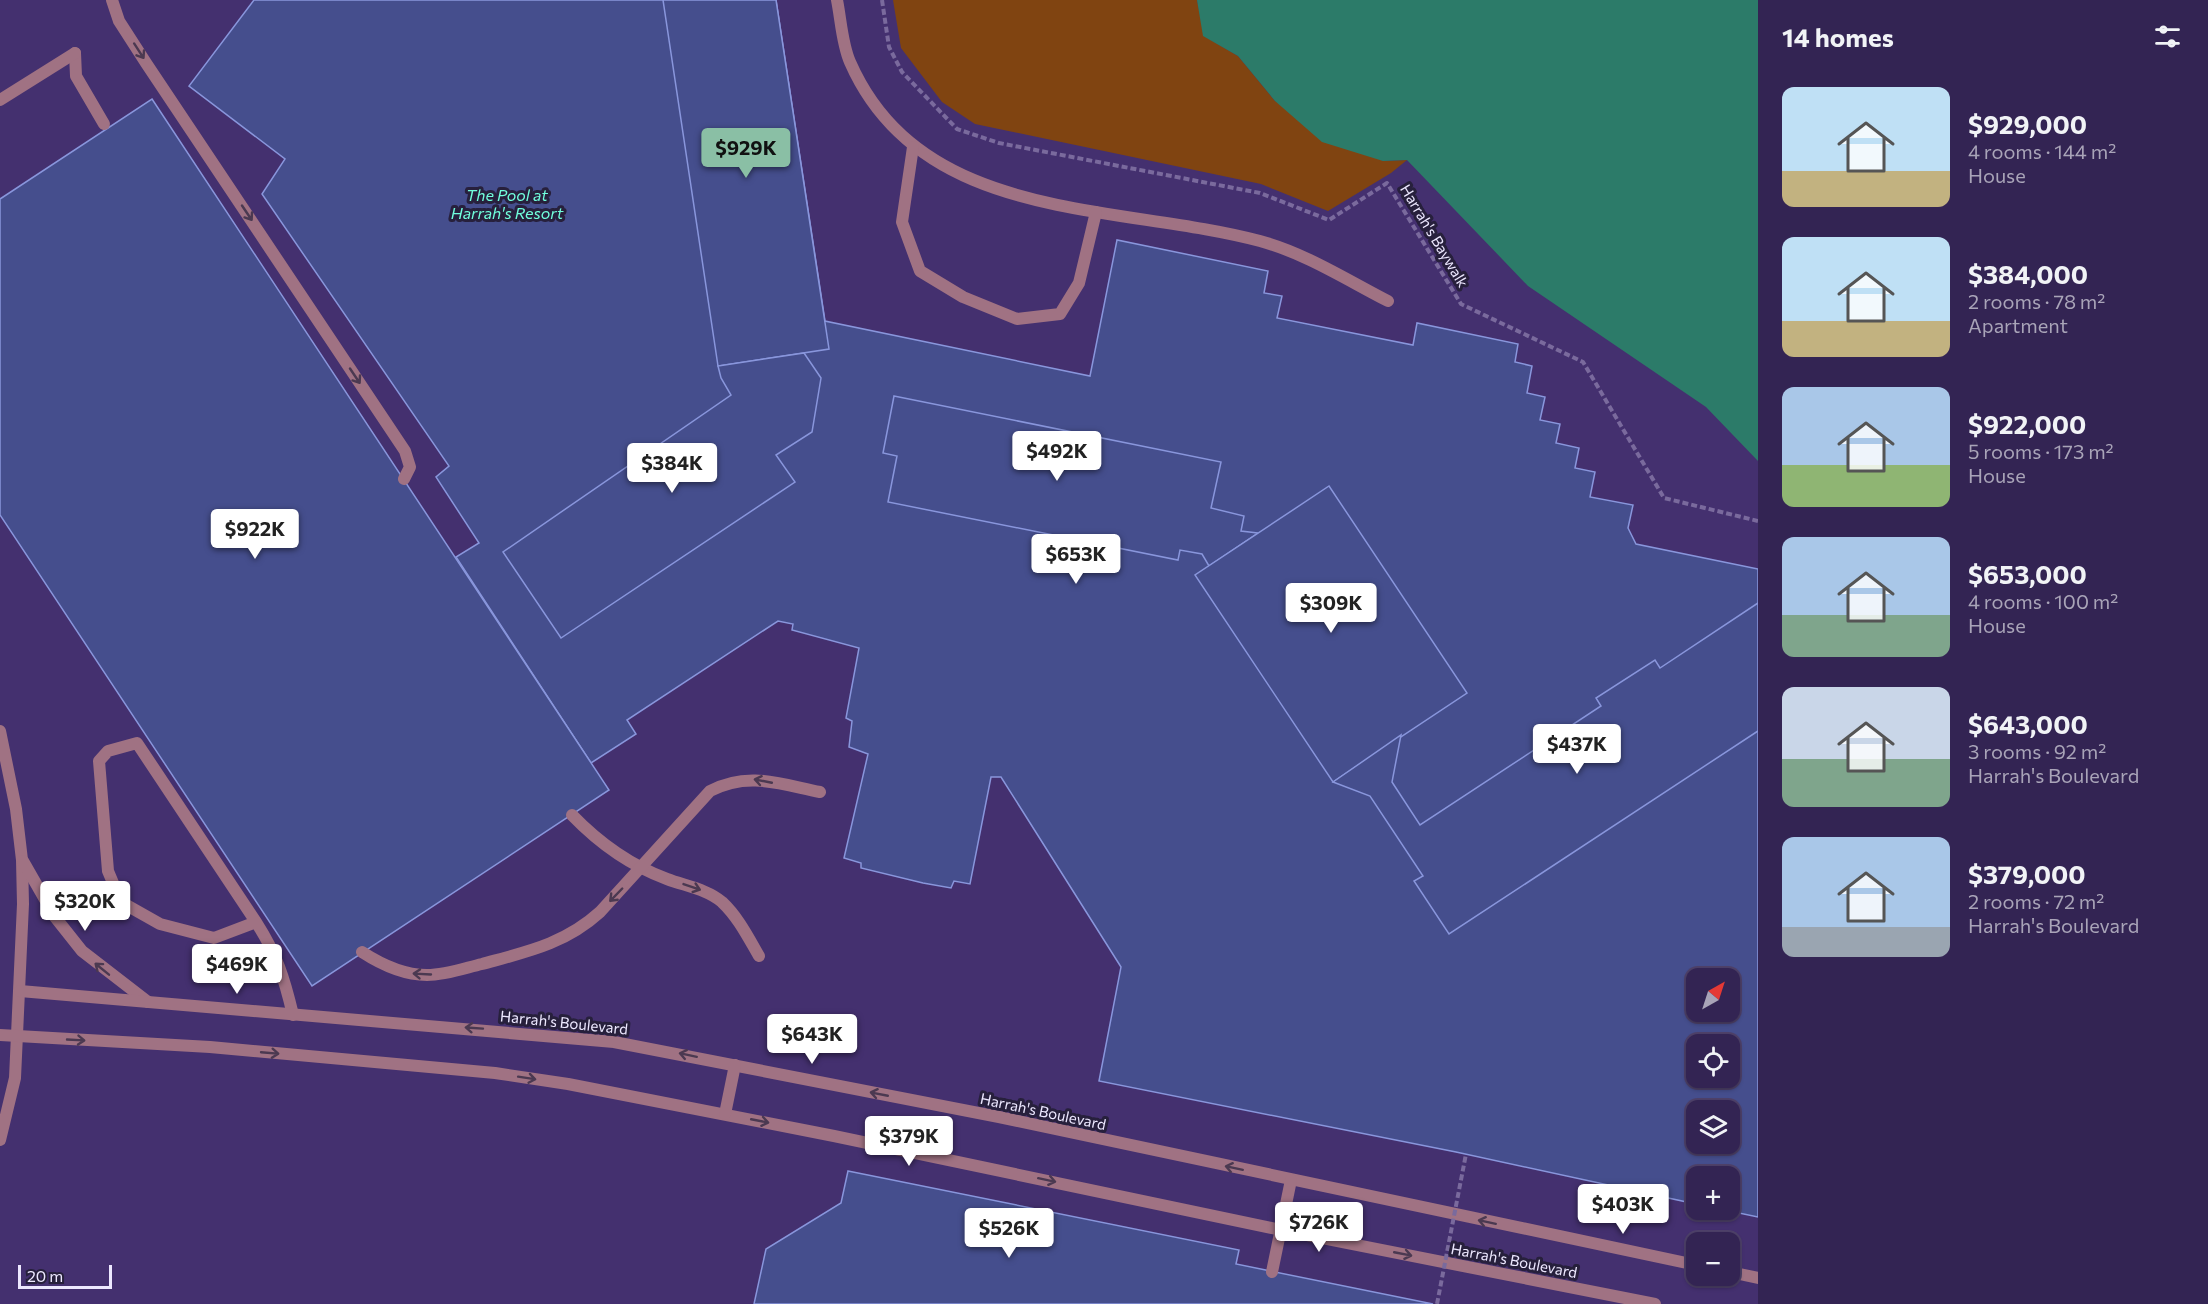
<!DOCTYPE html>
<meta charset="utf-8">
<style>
:root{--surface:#332453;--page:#3b2c5a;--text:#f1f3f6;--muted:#a9a4b8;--line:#4e416a;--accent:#8abfa5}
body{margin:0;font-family:Commissioner,sans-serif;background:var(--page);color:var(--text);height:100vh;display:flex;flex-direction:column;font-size:22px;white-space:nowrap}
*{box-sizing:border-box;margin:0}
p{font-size:20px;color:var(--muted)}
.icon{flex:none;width:33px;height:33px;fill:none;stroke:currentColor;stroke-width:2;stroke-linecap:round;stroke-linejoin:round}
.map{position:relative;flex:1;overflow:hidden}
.drawer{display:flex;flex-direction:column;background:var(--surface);width:450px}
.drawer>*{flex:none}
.needle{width:39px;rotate:39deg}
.fabs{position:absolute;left:1686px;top:968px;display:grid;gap:12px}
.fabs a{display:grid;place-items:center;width:54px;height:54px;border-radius:12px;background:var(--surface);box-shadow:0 2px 4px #0004,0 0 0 2px var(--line);font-size:30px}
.scale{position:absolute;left:18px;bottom:15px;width:94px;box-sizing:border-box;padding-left:6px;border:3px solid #ede8ff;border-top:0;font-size:16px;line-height:21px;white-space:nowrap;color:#ede8ff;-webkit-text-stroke:4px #27203c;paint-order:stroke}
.price{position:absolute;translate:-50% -51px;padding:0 14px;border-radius:6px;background:#fff;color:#222;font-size:20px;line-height:39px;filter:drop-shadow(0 2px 3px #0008)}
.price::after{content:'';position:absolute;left:50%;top:36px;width:18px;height:14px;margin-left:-9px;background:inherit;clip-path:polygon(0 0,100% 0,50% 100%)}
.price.on{background:var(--accent);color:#111}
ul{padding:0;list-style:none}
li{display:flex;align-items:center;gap:18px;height:150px;padding:0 24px}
li span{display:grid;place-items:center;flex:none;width:168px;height:120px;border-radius:12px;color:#555}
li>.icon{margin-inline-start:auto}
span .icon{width:72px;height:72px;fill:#fffc;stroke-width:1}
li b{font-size:26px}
h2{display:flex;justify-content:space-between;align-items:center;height:72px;padding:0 24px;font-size:26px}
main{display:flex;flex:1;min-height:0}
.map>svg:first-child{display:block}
.green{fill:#804411}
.water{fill:#2c7b69}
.building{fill:#454e8d;stroke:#8996dc;stroke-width:1.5;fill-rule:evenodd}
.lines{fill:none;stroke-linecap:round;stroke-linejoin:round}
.path{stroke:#7a6a9d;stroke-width:4;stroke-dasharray:6 3;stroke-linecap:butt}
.lane{stroke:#a07283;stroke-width:12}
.street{stroke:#a07283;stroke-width:12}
.path-bridge{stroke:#7a6a9d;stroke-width:4;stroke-dasharray:6 3;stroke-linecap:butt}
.oneway{stroke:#4b3951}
.labels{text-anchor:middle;stroke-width:6;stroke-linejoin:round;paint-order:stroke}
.street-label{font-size:15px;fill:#ede8ff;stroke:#27203c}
.water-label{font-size:16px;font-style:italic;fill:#71ffdd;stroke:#27203c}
</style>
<main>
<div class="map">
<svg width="1758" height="1304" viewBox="0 0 1758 1304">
<rect width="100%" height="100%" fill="#44306f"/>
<polygon class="green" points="893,0 1197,0 1204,36 1238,56 1275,101 1383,161 1407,160 1391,173 1328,211 1261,184 975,124 942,102 901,48"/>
<polygon class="water" points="1197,0 1758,0 1758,461 1706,407 1528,286 1407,160 1383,161 1322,142 1275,101 1238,56 1203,36"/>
<g class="building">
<path d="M254 0H776L825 321 1090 376 1117 240 1268 271 1264 293 1282 296 1277 318 1413 345 1417 323 1518 344 1515 362 1532 366 1527 393 1545 397 1540 420 1560 424 1556 443 1579 448 1575 468 1595 472 1590 497 1633 505 1628 528 1636 544 1758 569V1217L1720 1209H1730V1176H1696V1204L1456 1152 1099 1081 1121 967 1001 777H991L970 884 954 881 951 888 923 883 861 868V863L844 858 868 754 849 747 852 721 846 718 859 648 792 630 793 624 778 621 627 720 636 734 591 763 456 557 479 543 436 477 449 466 262 194 285 159 189 86ZM1696 978H1730V1011H1696ZM1696 1044H1730V1077H1696ZM1696 1110H1730V1143H1696Z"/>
<polygon points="663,0 776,0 829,349 718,366"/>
<polygon points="152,99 609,790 312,986 0,515 0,199"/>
<polygon points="804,353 821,378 812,432 776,455 795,482 561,638 503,552 731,395 721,378 718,366"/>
<polygon points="894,396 1221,462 1211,508 1244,516 1241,531 1258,533 1209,566 1202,554 1180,550 1178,560 888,502 897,456 883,453"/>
<polygon points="1329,486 1467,693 1333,782 1195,575"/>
<polygon points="1758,603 1758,731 1449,934 1414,881 1423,876 1370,796 1333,782 1401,735 1392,782 1420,825 1601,706 1596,698 1655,660 1660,668"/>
<polygon points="848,1171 1239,1250 1236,1264 1433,1304 754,1304 766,1249 841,1203"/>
</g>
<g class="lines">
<polyline class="path" points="882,0 889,47 902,72 957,129 999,143 1260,193 1329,220 1387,183 1461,304 1583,362 1664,498 1758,521"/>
<g class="lane">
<polyline points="112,0 119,21 146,63 405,451 410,467 404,479"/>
<path d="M837 0C841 20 842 44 850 62 921 224 1117 203 1260 241 1305 253 1347 280 1388 301"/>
<polyline points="75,53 76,76 104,124"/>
<polyline points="0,100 75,53"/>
<polyline points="913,147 902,222 920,271 963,297 1017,319 1060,314 1079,283 1096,212"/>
<path d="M572 815C599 843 629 865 667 879 685 886 707 889 722 902 738 917 748 937 759 956"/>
<path d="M256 922 214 938 160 924 121 902 108 871 99 761 108 751 137 743 256 922C277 955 284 977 293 1015"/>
<path d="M362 952C382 965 403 975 427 975 446 975 465 968 482 964 526 952 565 944 600 912L710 791C748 771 780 784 820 792"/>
</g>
<g class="street">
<polyline points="0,731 16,809 22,860 23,904 15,1078 0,1140"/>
<polyline points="23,861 55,917 82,951 148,1002"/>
<polyline points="20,991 614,1042 999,1117 1696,1265"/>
<polyline points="0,1035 210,1047 495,1073 568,1084 834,1136 1281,1230 1655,1304"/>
<polyline points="725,1114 735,1065"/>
<polyline points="1272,1272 1291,1180"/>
<polyline points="1730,1272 1758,1278"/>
</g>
<polyline class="path-bridge" points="1437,1304 1466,1154"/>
</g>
<defs><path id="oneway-shaft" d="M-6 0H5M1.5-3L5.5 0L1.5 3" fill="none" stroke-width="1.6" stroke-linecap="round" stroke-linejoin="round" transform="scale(1.5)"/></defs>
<g class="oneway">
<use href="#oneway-shaft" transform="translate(139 51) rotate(57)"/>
<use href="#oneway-shaft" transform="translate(247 213) rotate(56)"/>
<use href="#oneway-shaft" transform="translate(355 376) rotate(56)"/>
<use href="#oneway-shaft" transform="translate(763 781) rotate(-169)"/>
<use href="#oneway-shaft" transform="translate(692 887) rotate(19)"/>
<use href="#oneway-shaft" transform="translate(616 895) rotate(134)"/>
<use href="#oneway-shaft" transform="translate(102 969) rotate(-141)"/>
<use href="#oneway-shaft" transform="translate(422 974) rotate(-177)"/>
<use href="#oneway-shaft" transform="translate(474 1028) rotate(-176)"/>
<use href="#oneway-shaft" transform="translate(76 1040) rotate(3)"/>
<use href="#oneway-shaft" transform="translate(270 1053) rotate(5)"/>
<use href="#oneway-shaft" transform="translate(688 1055) rotate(-168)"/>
<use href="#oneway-shaft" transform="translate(527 1078) rotate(9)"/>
<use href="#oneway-shaft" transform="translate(879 1094) rotate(-169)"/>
<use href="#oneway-shaft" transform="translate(760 1121) rotate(11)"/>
<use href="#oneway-shaft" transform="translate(1234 1168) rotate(-168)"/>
<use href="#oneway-shaft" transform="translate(1047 1180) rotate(12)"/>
<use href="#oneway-shaft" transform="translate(1487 1222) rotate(-168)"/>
<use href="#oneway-shaft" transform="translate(1403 1254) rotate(11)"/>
</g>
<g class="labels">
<g class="street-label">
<text transform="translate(1434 236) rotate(59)" y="5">Harrah's Baywalk</text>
<text transform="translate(564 1023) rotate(6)" y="5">Harrah's Boulevard</text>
<text transform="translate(1043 1112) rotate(12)" y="5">Harrah's Boulevard</text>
<text transform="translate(1514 1261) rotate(11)" y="5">Harrah's Boulevard</text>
</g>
<g class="water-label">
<text x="507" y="201">The Pool at<tspan x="507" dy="18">Harrah's Resort</tspan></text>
</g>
</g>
</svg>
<div class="fabs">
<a><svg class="needle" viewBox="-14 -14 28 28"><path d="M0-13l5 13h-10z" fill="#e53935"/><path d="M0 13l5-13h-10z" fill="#a9a4b8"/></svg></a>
<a><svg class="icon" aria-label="locate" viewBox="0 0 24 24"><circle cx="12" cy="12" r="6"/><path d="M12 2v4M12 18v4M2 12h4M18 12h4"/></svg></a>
<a><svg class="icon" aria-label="layers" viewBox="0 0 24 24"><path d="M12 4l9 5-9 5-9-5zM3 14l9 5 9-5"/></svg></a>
<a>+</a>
<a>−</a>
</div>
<div class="scale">20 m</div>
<b class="price on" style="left:746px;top:179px">$929K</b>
<b class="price" style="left:1057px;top:482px">$492K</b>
<b class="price" style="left:672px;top:494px">$384K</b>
<b class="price" style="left:255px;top:560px">$922K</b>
<b class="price" style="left:1076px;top:585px">$653K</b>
<b class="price" style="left:1331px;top:634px">$309K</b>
<b class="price" style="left:1577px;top:775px">$437K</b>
<b class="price" style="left:85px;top:932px">$320K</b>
<b class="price" style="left:237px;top:995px">$469K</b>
<b class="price" style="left:812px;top:1065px">$643K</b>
<b class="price" style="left:909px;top:1167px">$379K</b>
<b class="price" style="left:1623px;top:1235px">$403K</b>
<b class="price" style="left:1319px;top:1253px">$726K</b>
<b class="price" style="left:1009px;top:1259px">$526K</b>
</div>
<section class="drawer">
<h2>14 homes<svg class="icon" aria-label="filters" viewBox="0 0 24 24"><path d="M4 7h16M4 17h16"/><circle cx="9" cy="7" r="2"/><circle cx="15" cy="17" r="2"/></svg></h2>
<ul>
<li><span style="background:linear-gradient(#bfe0f5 70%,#c2b280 0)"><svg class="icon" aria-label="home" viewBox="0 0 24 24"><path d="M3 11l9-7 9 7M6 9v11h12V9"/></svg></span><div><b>$929,000</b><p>4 rooms · 144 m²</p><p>House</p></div></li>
<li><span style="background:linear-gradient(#bfe0f5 70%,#c2b280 0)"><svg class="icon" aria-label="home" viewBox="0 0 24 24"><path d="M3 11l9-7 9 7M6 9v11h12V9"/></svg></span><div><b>$384,000</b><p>2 rooms · 78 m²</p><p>Apartment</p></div></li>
<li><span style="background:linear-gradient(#a9c7e8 65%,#8fb573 0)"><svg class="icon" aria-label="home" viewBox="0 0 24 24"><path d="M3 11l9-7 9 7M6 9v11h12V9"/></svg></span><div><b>$922,000</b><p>5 rooms · 173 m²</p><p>House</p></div></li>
<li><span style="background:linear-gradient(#a9c7e8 65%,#7fa58c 0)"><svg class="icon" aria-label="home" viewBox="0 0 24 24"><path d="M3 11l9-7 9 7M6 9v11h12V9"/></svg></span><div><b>$653,000</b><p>4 rooms · 100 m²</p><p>House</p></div></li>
<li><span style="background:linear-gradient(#c9d6e8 60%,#7fa58c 0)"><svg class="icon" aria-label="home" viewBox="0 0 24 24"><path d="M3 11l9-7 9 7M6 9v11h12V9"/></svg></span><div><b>$643,000</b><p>3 rooms · 92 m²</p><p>Harrah's Boulevard</p></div></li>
<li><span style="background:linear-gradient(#a9c7e8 75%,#9aa5b1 0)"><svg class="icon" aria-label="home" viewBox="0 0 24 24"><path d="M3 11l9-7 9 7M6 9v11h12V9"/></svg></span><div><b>$379,000</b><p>2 rooms · 72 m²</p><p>Harrah's Boulevard</p></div></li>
</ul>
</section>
</main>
